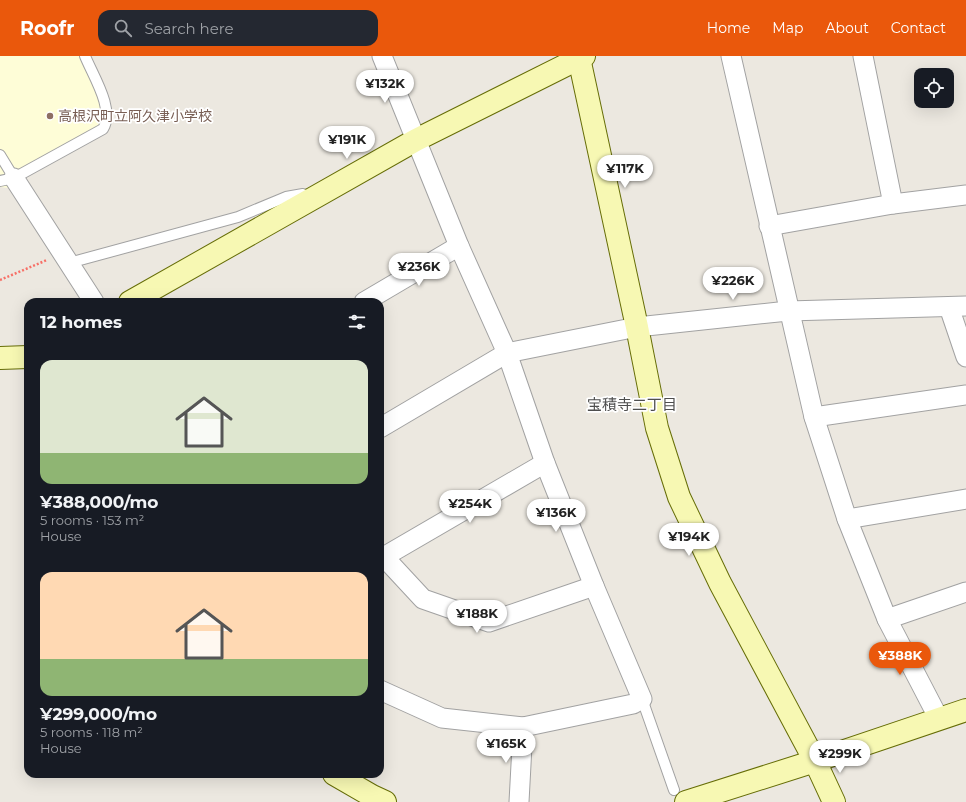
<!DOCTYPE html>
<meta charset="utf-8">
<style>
:root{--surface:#171b24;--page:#242831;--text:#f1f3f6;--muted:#9ea1a6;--accent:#ea580c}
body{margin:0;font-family:Montserrat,"Noto Sans JP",sans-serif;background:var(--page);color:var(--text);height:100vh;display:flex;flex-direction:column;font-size:15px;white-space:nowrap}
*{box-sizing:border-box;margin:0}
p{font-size:13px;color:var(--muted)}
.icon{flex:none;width:22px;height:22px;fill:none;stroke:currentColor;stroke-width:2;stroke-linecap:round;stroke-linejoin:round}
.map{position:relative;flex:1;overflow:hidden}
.side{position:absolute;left:24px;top:242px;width:360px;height:480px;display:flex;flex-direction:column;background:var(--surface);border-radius:12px;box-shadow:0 4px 16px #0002}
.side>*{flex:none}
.tools{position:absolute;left:914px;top:12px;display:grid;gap:8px}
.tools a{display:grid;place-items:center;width:40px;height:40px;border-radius:8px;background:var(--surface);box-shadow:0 4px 16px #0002;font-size:20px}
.price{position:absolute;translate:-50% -34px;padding:0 9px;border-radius:14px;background:#fff;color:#222;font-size:13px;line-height:26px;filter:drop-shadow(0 1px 2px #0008)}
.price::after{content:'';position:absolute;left:50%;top:24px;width:12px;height:9px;margin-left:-6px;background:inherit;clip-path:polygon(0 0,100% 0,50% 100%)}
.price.on{background:var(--accent);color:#fff}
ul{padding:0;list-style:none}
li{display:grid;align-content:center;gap:8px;height:212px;padding:0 16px}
li span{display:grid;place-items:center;height:124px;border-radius:12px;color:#555}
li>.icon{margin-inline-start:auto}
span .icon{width:72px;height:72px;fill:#fffc;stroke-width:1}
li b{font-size:17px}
h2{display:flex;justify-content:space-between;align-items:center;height:48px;padding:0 16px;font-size:17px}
header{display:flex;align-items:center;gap:24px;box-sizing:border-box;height:56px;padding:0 20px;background:var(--accent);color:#fff}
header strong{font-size:19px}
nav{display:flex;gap:22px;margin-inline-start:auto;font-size:14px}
.search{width:280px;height:36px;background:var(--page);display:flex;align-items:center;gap:10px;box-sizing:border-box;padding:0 14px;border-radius:12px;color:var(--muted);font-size:15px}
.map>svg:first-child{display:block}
.education{fill:#fefdd7}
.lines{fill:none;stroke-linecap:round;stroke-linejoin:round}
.lane-casing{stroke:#a2a2a2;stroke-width:12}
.street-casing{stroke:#a2a2a2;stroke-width:21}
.secondary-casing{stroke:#666d07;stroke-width:24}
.path{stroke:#f77067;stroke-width:2.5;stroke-dasharray:2 2;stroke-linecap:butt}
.lane{stroke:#fff;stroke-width:10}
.street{stroke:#fff;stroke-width:19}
.secondary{stroke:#f7f8b3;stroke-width:22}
.education-dot{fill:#8d6e63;stroke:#fff;stroke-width:1.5}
.labels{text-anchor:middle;stroke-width:3.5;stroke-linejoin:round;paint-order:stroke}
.education-label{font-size:14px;fill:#785e54;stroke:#fff;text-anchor:start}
.neighbourhood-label{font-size:15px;fill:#4e4e4e;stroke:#fff}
</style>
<header>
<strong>Roofr</strong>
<div class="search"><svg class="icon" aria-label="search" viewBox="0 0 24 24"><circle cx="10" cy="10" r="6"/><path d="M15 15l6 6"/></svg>Search here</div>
<nav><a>Home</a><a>Map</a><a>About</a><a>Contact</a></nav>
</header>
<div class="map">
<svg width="966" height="746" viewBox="0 0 966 746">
<rect width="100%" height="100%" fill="#ece8e0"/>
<polygon class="education" points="0,0 79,0 102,49 99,71 26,110 2,120 9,132 0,131"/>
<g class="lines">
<g class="lane-casing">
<g id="lane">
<polyline points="0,99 14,122"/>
<path d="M0 125 14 122 103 73C115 53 93 20 85 0"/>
<polyline points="69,207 238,161 286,141 303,138 310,141"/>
<polyline points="642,643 674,734"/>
</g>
</g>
<g class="street-casing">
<g id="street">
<polyline points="731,0 814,361 847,463 887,563 966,536"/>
<polyline points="14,122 94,246"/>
<polyline points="893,148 966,139"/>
<polyline points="769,170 893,148 863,0"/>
<polyline points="364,246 459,190"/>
<polyline points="949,251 966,301"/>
<polyline points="814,361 966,339"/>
<polyline points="380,372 507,297 637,271 788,255 966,250"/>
<polyline points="847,463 966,443"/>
<polyline points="384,501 423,543 489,566 594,530"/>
<polyline points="380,503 545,407"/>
<polyline points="887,563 939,663"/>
<polyline points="380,634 442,662 523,671 633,648 642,643 594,530 545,407 507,297 459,190 382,0"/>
<polyline points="519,746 523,671"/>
</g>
</g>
<g class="secondary-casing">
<g id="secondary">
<polyline points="579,2 637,271 657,372 679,441 720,527 815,705 834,746"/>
<polyline points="130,246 416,84 584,0"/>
<polyline points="0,302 28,301"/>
<polyline points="334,718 372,740 385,746"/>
<polyline points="686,746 815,705 966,654"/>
</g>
</g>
<polyline class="path" points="0,224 47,204"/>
<use href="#lane" class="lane"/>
<use href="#street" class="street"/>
<use href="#secondary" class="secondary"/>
</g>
<circle class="education-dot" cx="50" cy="60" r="4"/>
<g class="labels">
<g class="education-label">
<text x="58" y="65">高根沢町立阿久津小学校</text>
</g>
<g class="neighbourhood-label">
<text x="632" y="354">宝積寺二丁目</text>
</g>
</g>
</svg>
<div class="tools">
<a><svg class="icon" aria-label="locate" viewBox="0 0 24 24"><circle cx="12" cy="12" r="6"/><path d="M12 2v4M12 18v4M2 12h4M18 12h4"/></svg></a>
</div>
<b class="price" style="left:385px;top:48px">¥132K</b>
<b class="price" style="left:347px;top:104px">¥191K</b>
<b class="price" style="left:625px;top:133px">¥117K</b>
<b class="price" style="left:419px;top:231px">¥236K</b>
<b class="price" style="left:733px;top:245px">¥226K</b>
<b class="price" style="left:470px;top:468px">¥254K</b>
<b class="price" style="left:556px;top:477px">¥136K</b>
<b class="price" style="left:689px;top:501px">¥194K</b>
<b class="price" style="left:477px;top:578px">¥188K</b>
<b class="price on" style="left:900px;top:620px">¥388K</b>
<b class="price" style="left:506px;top:708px">¥165K</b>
<b class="price" style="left:840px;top:718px">¥299K</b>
<section class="side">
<h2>12 homes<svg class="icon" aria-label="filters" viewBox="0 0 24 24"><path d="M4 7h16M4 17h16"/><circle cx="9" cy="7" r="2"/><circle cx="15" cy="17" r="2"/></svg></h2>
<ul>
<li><span style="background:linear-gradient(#dfe7d0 75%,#8fb573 0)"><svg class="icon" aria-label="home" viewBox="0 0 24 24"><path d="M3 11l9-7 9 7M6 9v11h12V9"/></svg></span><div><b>¥388,000/mo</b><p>5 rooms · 153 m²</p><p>House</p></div></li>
<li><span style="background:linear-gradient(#ffd9b3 70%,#8fb573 0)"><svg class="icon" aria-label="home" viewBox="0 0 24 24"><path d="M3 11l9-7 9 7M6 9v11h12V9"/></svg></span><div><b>¥299,000/mo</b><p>5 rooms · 118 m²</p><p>House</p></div></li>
</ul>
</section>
</div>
